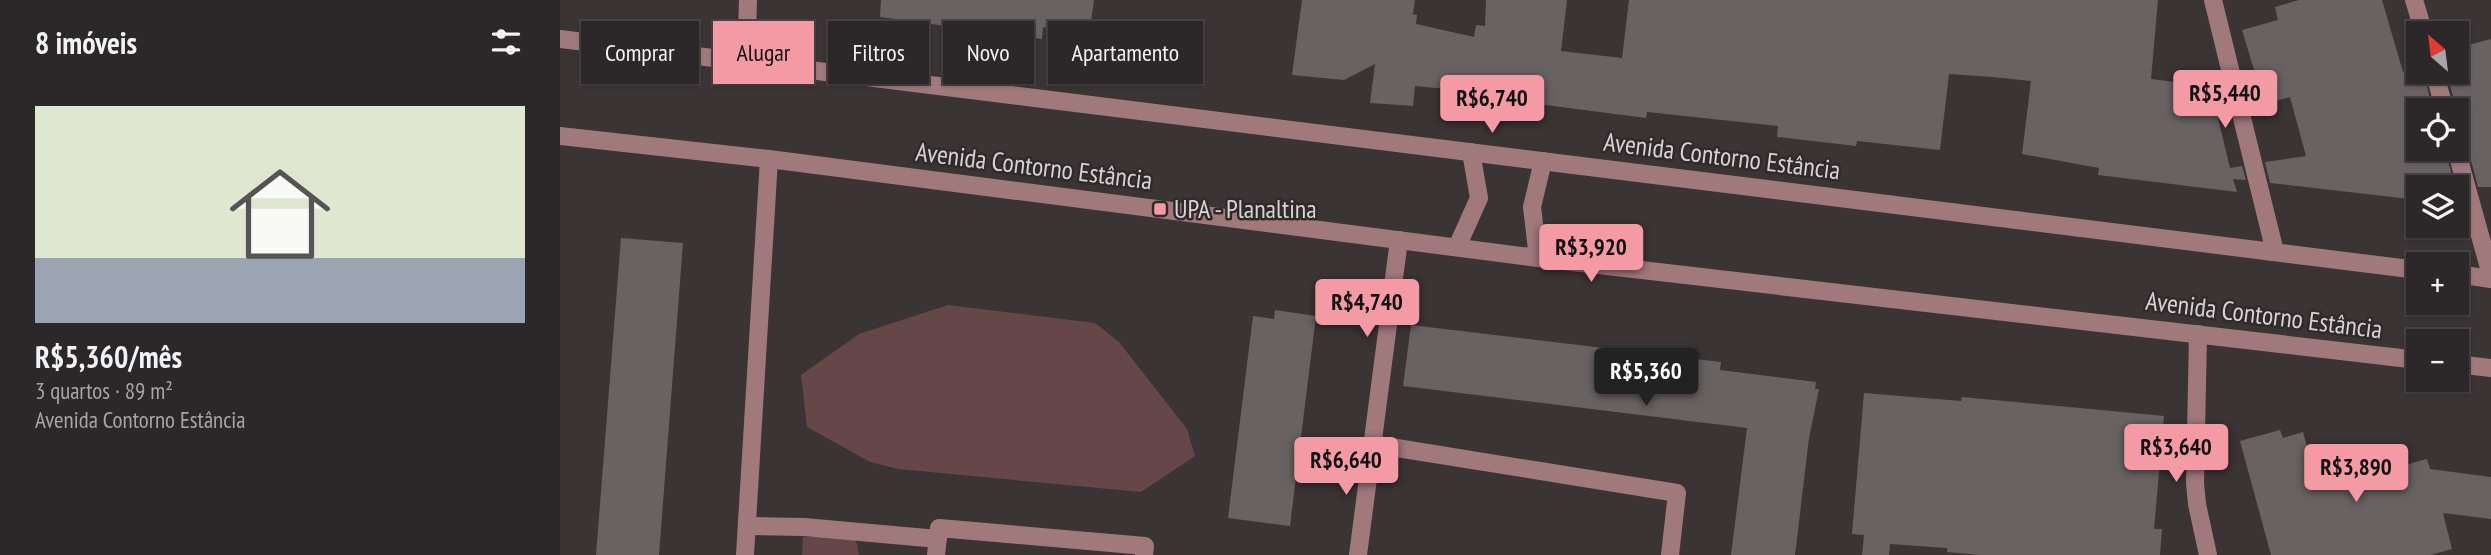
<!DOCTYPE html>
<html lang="pt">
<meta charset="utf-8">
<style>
:root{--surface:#2c2728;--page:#342f30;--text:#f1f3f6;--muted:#a6a5a8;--line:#484445;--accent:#f49aa5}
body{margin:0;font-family:"PT Sans Narrow",sans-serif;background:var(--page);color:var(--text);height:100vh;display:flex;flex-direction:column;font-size:26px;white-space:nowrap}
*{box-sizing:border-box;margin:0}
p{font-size:23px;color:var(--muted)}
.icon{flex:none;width:38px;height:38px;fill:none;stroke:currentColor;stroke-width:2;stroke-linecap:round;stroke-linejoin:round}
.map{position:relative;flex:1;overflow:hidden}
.drawer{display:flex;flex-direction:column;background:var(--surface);width:560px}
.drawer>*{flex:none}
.banner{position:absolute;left:21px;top:21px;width:665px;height:63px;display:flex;gap:14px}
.needle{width:46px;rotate:332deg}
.controls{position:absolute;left:1846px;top:21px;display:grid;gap:14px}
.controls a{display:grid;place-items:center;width:63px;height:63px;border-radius:0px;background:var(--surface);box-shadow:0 2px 5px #0004,0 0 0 2px var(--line);font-size:35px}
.price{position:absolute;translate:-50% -60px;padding:0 16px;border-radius:7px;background:var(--accent);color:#111;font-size:23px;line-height:46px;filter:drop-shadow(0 2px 4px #0008)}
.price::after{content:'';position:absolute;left:50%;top:42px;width:21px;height:16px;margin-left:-10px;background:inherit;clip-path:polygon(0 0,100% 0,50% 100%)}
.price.on{background:#222;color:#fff}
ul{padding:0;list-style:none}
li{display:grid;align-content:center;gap:14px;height:371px;padding:0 35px}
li+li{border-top:2px solid var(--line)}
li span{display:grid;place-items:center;height:217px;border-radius:0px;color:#555}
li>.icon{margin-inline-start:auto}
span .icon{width:126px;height:126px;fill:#fffc;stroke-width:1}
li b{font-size:30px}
h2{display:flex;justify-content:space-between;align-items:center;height:84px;padding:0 35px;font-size:30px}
.chip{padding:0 24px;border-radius:0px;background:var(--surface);box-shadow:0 2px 5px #0004,0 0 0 2px var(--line);font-size:24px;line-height:63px}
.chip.on{background:var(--accent);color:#111}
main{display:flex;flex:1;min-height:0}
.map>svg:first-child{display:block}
.green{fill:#654649}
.building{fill:#696262}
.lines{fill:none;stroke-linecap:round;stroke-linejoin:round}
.minor{stroke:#a1787c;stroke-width:18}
.poi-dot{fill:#f49aa5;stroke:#302a2b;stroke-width:2.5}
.labels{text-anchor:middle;stroke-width:5;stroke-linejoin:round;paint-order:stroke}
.street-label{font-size:26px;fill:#d7d3d4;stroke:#302a2b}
.poi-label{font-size:26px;fill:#d7d3d4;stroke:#302a2b;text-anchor:start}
</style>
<main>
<section class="drawer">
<h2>8 imóveis<svg class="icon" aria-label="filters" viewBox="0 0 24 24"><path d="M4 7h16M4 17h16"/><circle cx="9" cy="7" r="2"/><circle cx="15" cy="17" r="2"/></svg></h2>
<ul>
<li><span style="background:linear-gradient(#dfe7d0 70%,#9aa5b1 0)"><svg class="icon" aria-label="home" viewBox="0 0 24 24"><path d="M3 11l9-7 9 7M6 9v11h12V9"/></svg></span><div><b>R$5,360/mês</b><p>3 quartos · 89 m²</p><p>Avenida Contorno Estância</p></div></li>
</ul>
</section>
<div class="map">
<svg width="1931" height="555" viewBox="0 0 1931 555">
<rect width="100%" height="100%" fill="#3b3435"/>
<g class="green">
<polygon points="388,305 535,323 559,342 627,429 635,456 581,492 338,469 310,462 247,427 241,375 299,334"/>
<polygon points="292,536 297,544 299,555 242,555 243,537"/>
</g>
<g class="building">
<polygon points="321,0 534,0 529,35 483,27 482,39 320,17"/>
<polygon points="742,0 855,0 853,14 857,15 856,24 914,37 916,25 925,26 926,0 1007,0 1001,51 1062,58 1069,0 1598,0 1591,79 1663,88 1670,115 1658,118 1670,168 1682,166 1686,180 1673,179 1677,192 1538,175 1539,168 1462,154 1471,81 1432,77 1389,74 1380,150 1297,141 1296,146 1217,137 1218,126 1087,112 1086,118 907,95 908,91 855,86 853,106 810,103 815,64 784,80 732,75"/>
<polygon points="1739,0 1822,0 1843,72 1863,72 1873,110 1858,110 1858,149 1885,149 1895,187 1858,187 1858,200 1710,183 1705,162 1746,156 1730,97 1691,108 1687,92 1701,93 1682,30 1718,20 1715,7"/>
<polygon points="1931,39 1931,187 1918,187 1907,145 1903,140 1897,138 1897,110 1886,72 1897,72 1897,48"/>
<polygon points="61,238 123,243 99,555 36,555"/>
<polygon points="715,310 756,316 730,526 668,518 693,316 714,319"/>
<polygon points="851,325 1161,362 1160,370 1256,382 1255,389 1259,389 1249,438 1235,555 1171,555 1187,428 843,386"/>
<polygon points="1304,393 1401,401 1402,397 1604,416 1594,529 1602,529 1600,555 1420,555 1387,552 1387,548 1330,544 1329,555 1302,555 1304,535 1292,534"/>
<polygon points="1720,430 1723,438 1743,432 1759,489 1867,459 1870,469 1931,477 1931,519 1883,513 1892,549 1870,555 1711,555 1680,441"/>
</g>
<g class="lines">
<g class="minor">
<polyline points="1653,0 1715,252"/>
<polyline points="1854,0 1864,33"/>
<polyline points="0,39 1858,270"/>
<polyline points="186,62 188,0"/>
<polyline points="1874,72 1885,110"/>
<polyline points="0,136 209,159 978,258 1858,360"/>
<polyline points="1896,149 1931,275"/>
<polyline points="897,247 919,198 911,152"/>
<polyline points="978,258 972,207 983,161"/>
<polyline points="1897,274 1931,279"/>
<polyline points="1638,334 1635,483 1637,504 1648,555"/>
<polyline points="1897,364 1931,368"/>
<polyline points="812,444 1117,493 1110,555"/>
<polyline points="188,526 244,527 378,539"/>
<polyline points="185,555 209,159"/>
<polyline points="376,555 379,528 585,546 584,555"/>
<polyline points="798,555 839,240"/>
</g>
</g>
<rect class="poi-dot" x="593" y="202" width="14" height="14" rx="3.5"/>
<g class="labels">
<g class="street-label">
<text transform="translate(1162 156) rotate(7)" y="9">Avenida Contorno Estância</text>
<text transform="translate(474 166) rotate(7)" y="9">Avenida Contorno Estância</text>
<text transform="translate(1704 315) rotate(7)" y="9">Avenida Contorno Estância</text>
</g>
<g class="poi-label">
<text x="614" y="218">UPA - Planaltina</text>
</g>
</g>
</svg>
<div class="controls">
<a><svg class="needle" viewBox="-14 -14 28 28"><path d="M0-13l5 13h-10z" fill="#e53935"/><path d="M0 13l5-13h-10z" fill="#a6a5a8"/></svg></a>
<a><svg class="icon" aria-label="locate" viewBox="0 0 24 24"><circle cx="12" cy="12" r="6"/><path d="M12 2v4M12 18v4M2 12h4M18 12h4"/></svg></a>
<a><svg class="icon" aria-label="layers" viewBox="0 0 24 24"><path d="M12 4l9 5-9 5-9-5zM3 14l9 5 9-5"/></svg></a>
<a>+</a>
<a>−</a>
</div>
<b class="price" style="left:1665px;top:130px">R$5,440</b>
<b class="price" style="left:932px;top:135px">R$6,740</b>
<b class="price" style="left:1031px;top:284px">R$3,920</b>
<b class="price" style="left:807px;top:339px">R$4,740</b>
<b class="price on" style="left:1086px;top:408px">R$5,360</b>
<b class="price" style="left:1616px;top:484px">R$3,640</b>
<b class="price" style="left:786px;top:497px">R$6,640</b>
<b class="price" style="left:1796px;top:504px">R$3,890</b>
<div class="banner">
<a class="chip">Comprar</a>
<a class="chip on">Alugar</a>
<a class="chip">Filtros</a>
<a class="chip">Novo</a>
<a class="chip">Apartamento</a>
</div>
</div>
</main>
